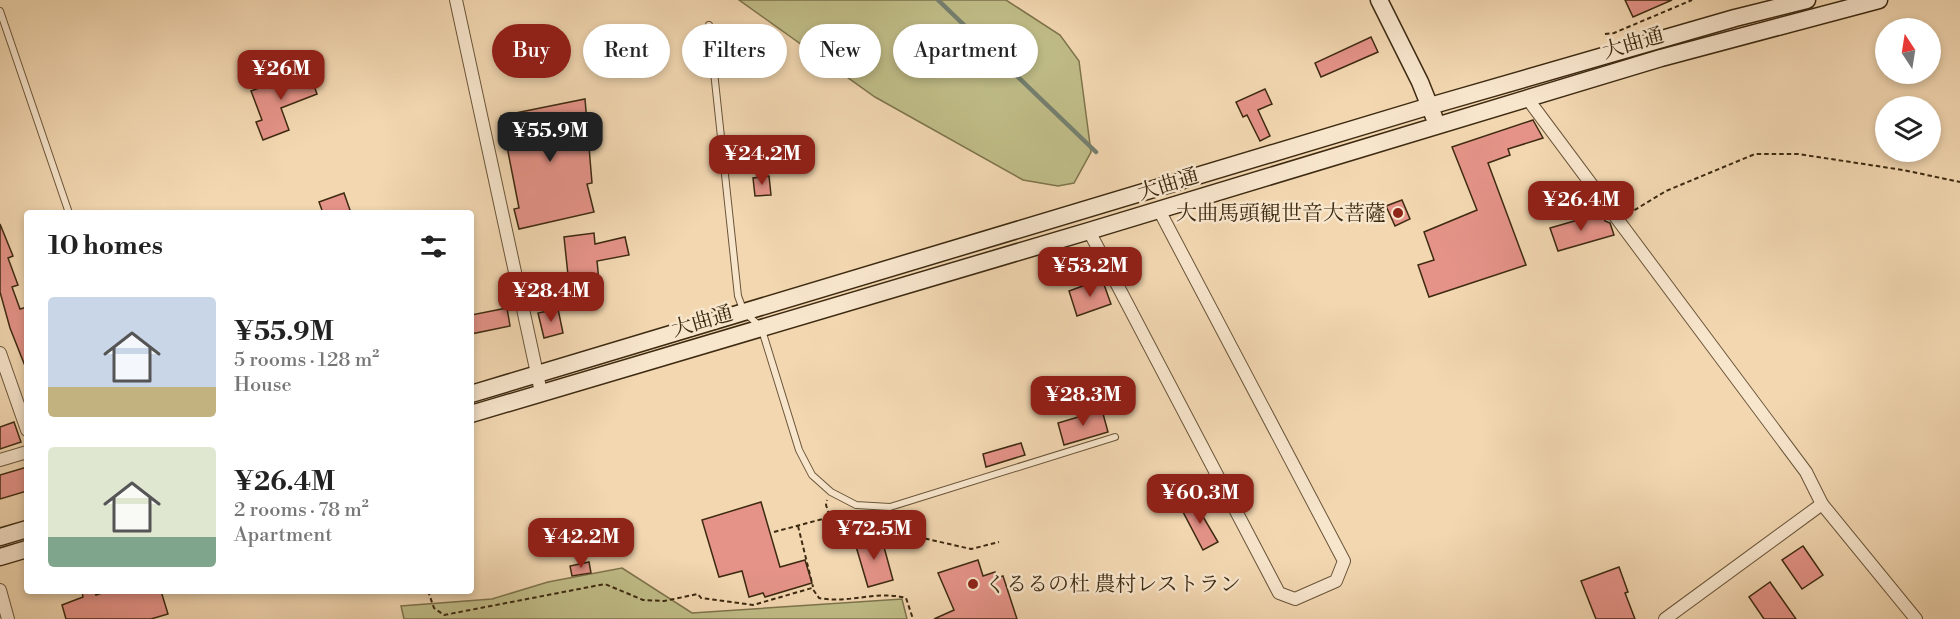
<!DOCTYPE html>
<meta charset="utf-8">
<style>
:root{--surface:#fff;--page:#f2f2f2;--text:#222;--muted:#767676;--accent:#8f2418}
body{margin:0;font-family:"Libre Bodoni","Noto Serif JP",serif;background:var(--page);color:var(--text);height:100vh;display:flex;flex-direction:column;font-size:22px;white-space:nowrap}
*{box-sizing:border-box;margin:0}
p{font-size:20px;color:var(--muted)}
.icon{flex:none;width:33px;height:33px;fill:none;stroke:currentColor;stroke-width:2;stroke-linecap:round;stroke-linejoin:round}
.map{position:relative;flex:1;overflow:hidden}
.sheet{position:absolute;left:24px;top:210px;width:450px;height:384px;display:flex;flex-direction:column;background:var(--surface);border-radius:6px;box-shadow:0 3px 9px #0003}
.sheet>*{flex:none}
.top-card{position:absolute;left:492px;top:24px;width:570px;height:54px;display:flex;gap:12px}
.needle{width:39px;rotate:348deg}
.controls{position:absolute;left:1875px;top:18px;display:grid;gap:12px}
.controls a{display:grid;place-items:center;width:66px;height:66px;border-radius:50%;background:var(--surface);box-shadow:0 3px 9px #0003;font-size:30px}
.price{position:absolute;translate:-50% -51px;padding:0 14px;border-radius:12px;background:var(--accent);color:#fff;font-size:20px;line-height:39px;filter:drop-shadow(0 2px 3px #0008)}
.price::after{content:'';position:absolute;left:50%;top:36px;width:18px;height:14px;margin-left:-9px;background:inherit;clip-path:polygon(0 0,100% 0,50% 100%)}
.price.selected{background:#222;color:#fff}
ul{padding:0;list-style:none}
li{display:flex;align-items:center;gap:18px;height:150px;padding:0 24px}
li span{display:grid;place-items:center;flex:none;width:168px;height:120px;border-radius:6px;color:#555}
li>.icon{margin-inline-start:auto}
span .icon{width:72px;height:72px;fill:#fffc;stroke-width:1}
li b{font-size:26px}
h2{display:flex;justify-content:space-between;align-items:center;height:72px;padding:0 24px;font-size:26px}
.pill{padding:0 21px;border-radius:27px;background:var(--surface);box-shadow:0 3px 9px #0003;font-size:21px;line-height:54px}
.pill.selected{background:var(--accent);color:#fff}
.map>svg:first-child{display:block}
.green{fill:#c0bd88;stroke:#7e744c;stroke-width:1.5}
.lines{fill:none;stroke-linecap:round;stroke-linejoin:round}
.stream{stroke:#758070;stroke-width:4.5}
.building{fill:#e59388;stroke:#3d2a11;stroke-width:1.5}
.lane-casing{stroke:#6a5539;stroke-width:8}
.street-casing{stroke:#6a5539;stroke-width:14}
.secondary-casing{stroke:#3d2a11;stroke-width:19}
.path{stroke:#3d2a11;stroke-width:2;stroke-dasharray:4.5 3;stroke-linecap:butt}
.lane{stroke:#f7e5cc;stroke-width:6}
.street{stroke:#f7e5cc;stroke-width:12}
.secondary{stroke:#f7e5cc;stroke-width:16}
.poi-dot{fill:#8f2418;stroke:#f7e5cc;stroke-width:2}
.labels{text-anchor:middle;stroke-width:5;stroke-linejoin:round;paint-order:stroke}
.street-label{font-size:21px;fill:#3d2a11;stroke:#f7e5cc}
.poi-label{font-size:21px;fill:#3d2a11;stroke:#f7e5cc;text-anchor:end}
</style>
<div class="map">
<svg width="1960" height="619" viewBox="0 0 1960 619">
<rect width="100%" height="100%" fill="#f2d7b1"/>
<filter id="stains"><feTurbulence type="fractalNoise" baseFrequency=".00333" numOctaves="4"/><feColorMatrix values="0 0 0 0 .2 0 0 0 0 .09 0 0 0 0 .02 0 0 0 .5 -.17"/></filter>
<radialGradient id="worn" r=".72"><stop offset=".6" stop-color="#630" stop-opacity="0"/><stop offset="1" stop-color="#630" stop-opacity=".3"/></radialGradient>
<g class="green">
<polygon points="739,0 1006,0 1060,35 1079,61 1091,152 1074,183 1058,186 1023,180 875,97"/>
<polygon points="622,568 692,613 902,599 907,619 404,619 401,606 492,599 548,582"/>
</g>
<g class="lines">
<polyline class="stream" points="938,0 1096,152"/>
</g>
<g class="building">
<polygon points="1625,0 1672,0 1633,17"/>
<polygon points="1371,37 1378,52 1321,77 1315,63"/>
<polygon points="308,69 317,94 281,108 289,130 263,140 256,122 262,120 251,91"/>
<polygon points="1265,89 1272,104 1258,110 1270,136 1260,141 1247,115 1243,117 1236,102"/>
<polygon points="585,99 592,183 587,184 594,212 519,229 514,209 519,208 501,116"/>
<polygon points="1533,120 1543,138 1508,149 1510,155 1488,163 1526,265 1429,297 1418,265 1434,260 1424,232 1477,210 1452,147"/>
<polygon points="769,176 771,195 755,196 753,178"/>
<polygon points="344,193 351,213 323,213 319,202"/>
<polygon points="1402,200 1410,219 1395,226 1386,206"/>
<polygon points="1602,213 1605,221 1610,223 1614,235 1558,251 1550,228"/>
<polygon points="0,224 13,256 8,258 18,285 12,287 20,309 27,307 27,371 10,328 0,292"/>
<polygon points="594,233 595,244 625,237 629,255 597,261 600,291 570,294 564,237"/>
<polygon points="1102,279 1111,304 1077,316 1069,291"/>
<polygon points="507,308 510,326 471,334 471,315"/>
<polygon points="558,309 563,333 544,338 538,313"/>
<polygon points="1102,410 1108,432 1064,445 1058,423"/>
<polygon points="14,422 21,442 0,449 0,427"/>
<polygon points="1021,443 1025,455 986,467 983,454"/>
<polygon points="27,467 27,491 0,499 0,475"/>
<polygon points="1200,501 1206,512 1202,515 1218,542 1203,550 1182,510"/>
<polygon points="761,502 780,567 805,560 812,583 765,597 763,593 749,597 742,571 719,577 702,520"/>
<polygon points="881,536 893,580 868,587 855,543"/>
<polygon points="1803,546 1823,575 1802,589 1782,560"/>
<polygon points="978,560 983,576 995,572 997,578 1003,576 1017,619 934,619 954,610 938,573"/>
<polygon points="589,562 591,573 572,576 570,566"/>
<polygon points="1619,567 1628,592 1625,593 1635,619 1596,619 1581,581"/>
<polygon points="1770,582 1796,619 1764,619 1749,597"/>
<polygon points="82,591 94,591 96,595 108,591 161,591 168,614 151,619 66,619 62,605 83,597"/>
</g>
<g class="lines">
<g class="lane-casing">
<g id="lane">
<polyline points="0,11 69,213"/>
<polyline points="709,25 738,296 744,312 761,327 799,450 812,475 831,492 856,505 890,507 1115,437"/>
</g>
</g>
<g class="street-casing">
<g id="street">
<polyline points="456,0 541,392"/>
<polyline points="1527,98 1806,472 1822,504 1916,619"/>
<polyline points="1089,231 1279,593 1295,599 1336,581 1344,561 1159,210"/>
<polyline points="0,353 27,430"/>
<polyline points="0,460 27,452"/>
<polyline points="0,590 8,619"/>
<polyline points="1665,619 1822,504"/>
</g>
</g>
<g class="secondary-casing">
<g id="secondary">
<polyline points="1379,0 1420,82 1434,117"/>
<polyline points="471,394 1430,106 1735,18 1807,0"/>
<polyline points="471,414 1089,231 1661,58 1879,0"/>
<polyline points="0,537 27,529"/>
<polyline points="0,557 27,549"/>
</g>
</g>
<g class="path">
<polyline points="1605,34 1614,33 1692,0"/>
<polyline points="1628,214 1666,191 1755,154 1798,154 1903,170 1960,182"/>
<polyline points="830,517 971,549 999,542"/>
<polyline points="798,526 813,587"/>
<polyline points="774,532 830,517 826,505 827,500"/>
<path d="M428 591 434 608 444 615 605 584 643 600 664 601 698 594 701 598 753 605 812 588 819 598C849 604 877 590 906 598L913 619"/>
</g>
<use href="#lane" class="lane"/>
<use href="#street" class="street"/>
<use href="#secondary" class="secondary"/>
</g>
<g class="poi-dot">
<circle cx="1398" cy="213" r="6"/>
<circle cx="973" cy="584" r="6"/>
</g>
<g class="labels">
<g class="street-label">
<text transform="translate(1633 43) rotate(-16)" y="7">大曲通</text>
<text transform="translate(1168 184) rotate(-17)" y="7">大曲通</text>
<text transform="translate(702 321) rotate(-16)" y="7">大曲通</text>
</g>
<g class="poi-label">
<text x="1386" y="220">大曲馬頭観世音大菩薩</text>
<text x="985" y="591" text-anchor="start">くるるの杜 農村レストラン</text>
</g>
</g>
<rect width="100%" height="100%" filter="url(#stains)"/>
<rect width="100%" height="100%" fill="url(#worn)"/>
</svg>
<div class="controls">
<a><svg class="needle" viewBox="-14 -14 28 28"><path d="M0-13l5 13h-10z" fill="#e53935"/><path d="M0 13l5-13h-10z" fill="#767676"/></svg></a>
<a><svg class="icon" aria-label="layers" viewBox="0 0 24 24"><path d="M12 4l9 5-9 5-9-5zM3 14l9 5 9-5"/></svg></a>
</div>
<b class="price" style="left:281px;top:101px">¥26M</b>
<b class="price selected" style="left:550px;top:163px">¥55.9M</b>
<b class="price" style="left:762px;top:186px">¥24.2M</b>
<b class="price" style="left:1581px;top:232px">¥26.4M</b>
<b class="price" style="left:1090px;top:298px">¥53.2M</b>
<b class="price" style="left:551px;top:323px">¥28.4M</b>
<b class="price" style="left:1083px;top:427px">¥28.3M</b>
<b class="price" style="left:1200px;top:525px">¥60.3M</b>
<b class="price" style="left:874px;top:561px">¥72.5M</b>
<b class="price" style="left:581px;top:569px">¥42.2M</b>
<div class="top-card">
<a class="pill selected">Buy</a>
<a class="pill">Rent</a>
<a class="pill">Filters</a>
<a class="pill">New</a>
<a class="pill">Apartment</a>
</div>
<section class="sheet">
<h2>10 homes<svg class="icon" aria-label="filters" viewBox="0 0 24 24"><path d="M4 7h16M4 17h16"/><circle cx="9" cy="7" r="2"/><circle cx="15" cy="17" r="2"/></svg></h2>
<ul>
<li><span style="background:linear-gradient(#c9d6e8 75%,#c2b280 0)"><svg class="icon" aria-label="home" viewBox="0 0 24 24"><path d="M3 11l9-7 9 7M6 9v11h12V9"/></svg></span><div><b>¥55.9M</b><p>5 rooms · 128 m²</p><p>House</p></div></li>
<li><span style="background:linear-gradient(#dfe7d0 75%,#7fa58c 0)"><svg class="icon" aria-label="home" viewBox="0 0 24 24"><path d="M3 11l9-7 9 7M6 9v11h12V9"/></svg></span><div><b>¥26.4M</b><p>2 rooms · 78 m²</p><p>Apartment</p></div></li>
</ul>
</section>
</div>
